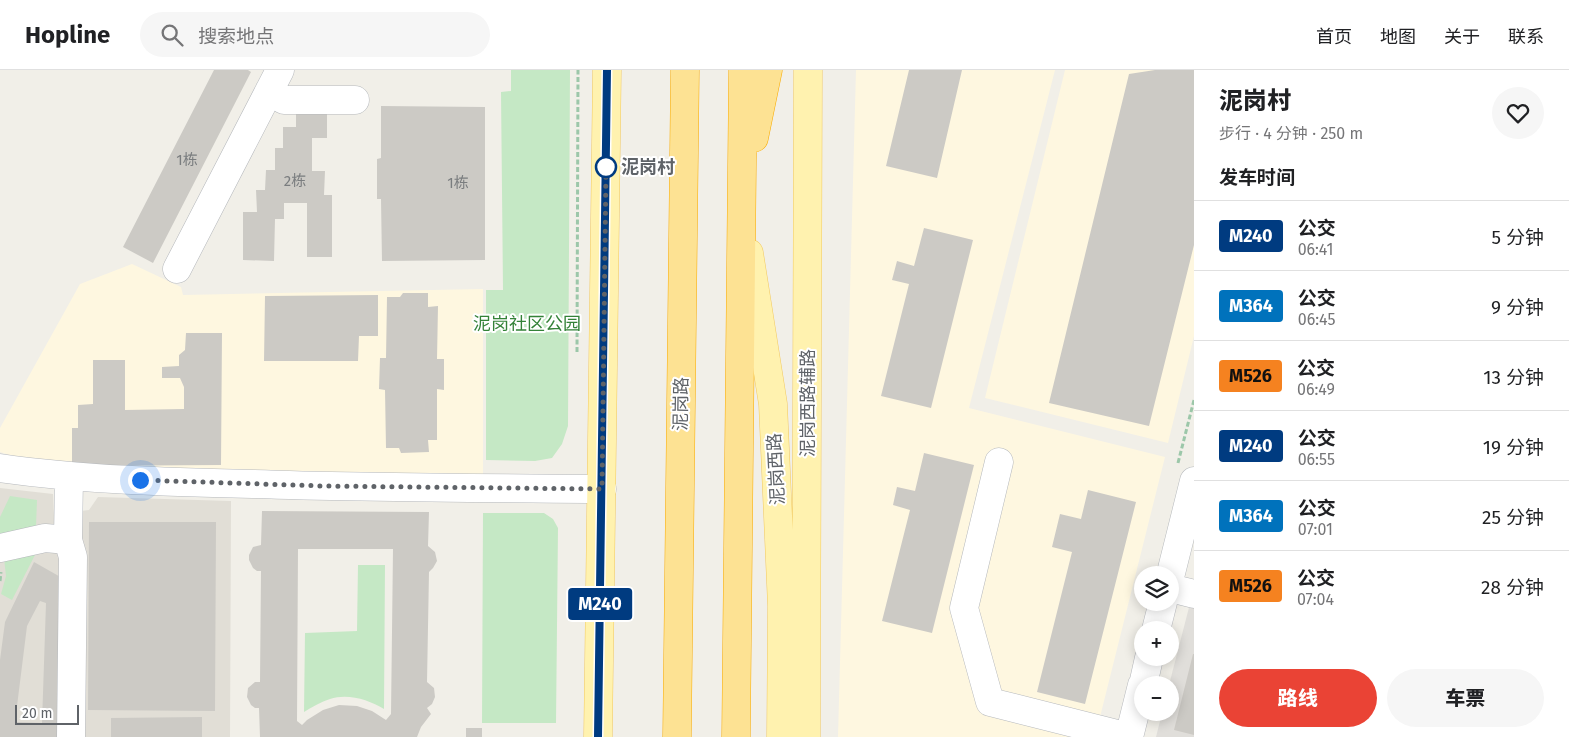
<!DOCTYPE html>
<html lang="zh">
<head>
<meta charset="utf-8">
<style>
	body { margin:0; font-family:"Fira Sans","Noto Sans SC",sans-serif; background:#f6f6f6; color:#202124; height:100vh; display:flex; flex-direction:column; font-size:19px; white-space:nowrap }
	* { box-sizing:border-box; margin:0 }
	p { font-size:16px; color:#757577 }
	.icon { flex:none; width:28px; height:28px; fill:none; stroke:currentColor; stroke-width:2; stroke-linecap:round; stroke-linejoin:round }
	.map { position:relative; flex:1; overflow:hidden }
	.panel { display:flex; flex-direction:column; background:#fff; width:375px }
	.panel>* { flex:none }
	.badge { padding:0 10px; border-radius:4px; font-size:18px; line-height:32px }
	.fabs { position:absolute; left:1134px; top:496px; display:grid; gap:10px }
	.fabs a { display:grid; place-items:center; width:45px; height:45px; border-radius:50%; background:#fff; box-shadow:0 2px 12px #0003; font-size:25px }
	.scale { position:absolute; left:15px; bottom:12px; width:64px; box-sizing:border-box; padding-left:5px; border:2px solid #5f6368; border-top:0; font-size:14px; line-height:18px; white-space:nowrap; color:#5f6368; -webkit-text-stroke:4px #fff; paint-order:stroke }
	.you { position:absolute; width:25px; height:25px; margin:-12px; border:4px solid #fff; border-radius:50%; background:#1a73e8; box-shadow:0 0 0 8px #1a73e833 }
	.map>.badge { position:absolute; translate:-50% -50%; box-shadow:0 0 0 2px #fff }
	h2 { padding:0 25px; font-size:19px; line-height:45px }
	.round { display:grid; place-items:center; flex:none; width:52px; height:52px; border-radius:26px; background:#f6f6f6 }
	.headline { display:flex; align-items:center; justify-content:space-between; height:85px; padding:0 25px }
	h1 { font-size:24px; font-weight:800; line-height:38px }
	.action { display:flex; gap:10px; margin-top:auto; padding:10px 25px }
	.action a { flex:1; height:58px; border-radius:30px; background:#ea4335; color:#fff; font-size:20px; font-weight:800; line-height:58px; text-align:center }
	.action a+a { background:#f6f6f6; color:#202124 }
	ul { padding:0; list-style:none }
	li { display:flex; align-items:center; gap:15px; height:70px; padding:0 25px; border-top:1px solid #e0e0e0 }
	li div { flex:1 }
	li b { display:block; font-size:19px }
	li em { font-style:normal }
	li .badge { min-width:55px; font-weight:700; text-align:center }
	header { display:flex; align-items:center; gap:30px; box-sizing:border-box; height:70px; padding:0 25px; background:#fff; border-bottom:1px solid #e0e0e0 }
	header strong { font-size:24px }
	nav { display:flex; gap:28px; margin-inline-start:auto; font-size:18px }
	.search { width:350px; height:45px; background:#f6f6f6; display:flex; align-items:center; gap:12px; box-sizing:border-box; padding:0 18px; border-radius:28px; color:#757577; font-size:19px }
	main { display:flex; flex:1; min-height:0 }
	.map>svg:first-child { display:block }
	.commercial { fill:#fef7e0 }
	.industrial { fill:#e0deda }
	.education { fill:#e1ded6 }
	.green { fill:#c5e8c5 }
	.building { fill:#cccac5; fill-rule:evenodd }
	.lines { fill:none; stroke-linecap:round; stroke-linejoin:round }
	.minor-casing { stroke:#b5b8bc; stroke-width:29 }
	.major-casing { stroke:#f2c960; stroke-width:29 }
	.highway-casing { stroke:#f9ab00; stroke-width:29 }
	.path { stroke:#9cc7a9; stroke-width:3; stroke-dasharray:5 2.5; stroke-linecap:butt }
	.minor { stroke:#fff; stroke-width:28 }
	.major { stroke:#fff2af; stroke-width:28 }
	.highway { stroke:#fde293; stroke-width:28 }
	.line-casing { stroke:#fff; stroke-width:11 }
	.line { stroke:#003b80; stroke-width:8 }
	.walk { stroke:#5f6368; stroke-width:5; stroke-dasharray:0 9 }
	.stop-dot { fill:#fff; stroke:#003b80; stroke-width:2.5 }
	.labels { text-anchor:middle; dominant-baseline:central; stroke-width:4; stroke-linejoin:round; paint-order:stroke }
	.number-label { font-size:15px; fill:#7a7d7f }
	.stop-label { font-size:18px; font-weight:bold; fill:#5f6368; stroke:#fff; text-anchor:start }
	.park-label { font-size:18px; fill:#348238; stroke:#fff }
	.street-label { font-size:18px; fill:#5f6368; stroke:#fff }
</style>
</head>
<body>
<header>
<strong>Hopline</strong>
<div class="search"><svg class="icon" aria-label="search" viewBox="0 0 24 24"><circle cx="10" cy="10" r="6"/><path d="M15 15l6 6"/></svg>搜索地点</div>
<nav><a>首页</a><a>地图</a><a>关于</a><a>联系</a></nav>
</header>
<main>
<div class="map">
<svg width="1194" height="667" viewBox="0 0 1194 667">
	<rect width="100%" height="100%" fill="#f1efe8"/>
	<path class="commercial" d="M856 0H1055L969 338 1165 387 1095 667H838Z
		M1065 0H1194V266L1168 373 985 328Z
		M132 194 181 217 183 225 483 219V407L92 400 35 393 0 382V358L80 214Z"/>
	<path class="industrial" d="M1194 518V667H1156L1162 643 1170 642 1169 615Z"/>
	<path class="education" d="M0 418 53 424 54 444 89 440 98 427 231 431 230 667H0Z"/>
	<path class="green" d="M511 0H570L568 356 562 374 552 388 535 391 486 390V220H503L501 22 511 21Z
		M10 426 37 430 36 457 0 466V447Z
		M483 443H544L553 449 558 458 556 653H482Z
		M37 481 12 530 1 524 6 506 4 488Z
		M358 495H385L384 639C369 630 348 623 330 629 321 632 312 637 304 642L305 563 357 561Z"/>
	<path class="building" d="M214 0H248L251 2 153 193 123 177Z
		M909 0H962L937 108 886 96Z
		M1155 0H1194V175L1149 356 1049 333 1129 4Z
		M296 36H327V68H312V101H325L324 125H332V187H307V133H284V149H275L274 191 243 190V142H257L256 120H265L266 100H275V78H283V57H296Z
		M381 36 485 37V190L382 191 381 129H377V89L381 88Z
		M924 158 973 170 931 338 881 326 909 214 892 210 897 191 914 196Z
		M403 223H428V237L438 236 437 289H444V320L437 319V370H428L429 382 401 383 399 378H386L385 320 379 319 380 288H386L387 227H400Z
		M378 225V266H359L358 291H264L265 226Z
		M186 263H222L221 395 72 396V358H78V335L93 334V290H125V340L184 339V317L180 308H162V297L179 296V285L185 280Z
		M924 383 974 395 932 563 882 551 910 440 893 435 897 417 915 421Z
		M1088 420 1136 432 1085 634 1037 622 1072 482 1052 477 1060 444 1081 449Z
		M262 441 429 442 428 476 435 482 437 491 433 498 429 502 427 612 434 618 435 627 432 634 427 638 431 644 421 657 417 667H260L259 638H255L251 635 247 627 248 618 255 612H260L261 501H257L253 498 249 490V485L253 477 261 475ZM298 479H393L391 644 386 650 372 641 357 636 339 635 323 640 307 650 302 655 297 651Z
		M89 452H216L215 641 88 640Z
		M34 492 64 509 62 667H0V590L5 552ZM40 531 46 533 42 653 15 652 27 556Z
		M1193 584H1194V665L1174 660Z
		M202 647V667H111V648Z
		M466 658H482V667H466Z"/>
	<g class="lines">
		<g class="minor-casing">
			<path id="minor" d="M269 21 284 30H355
				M177 199 280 0
				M999 392 964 538 990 632 1129 667
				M0 398C84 410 168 412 253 414 369 418 486 418 602 419
				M69 407 68 470 73 487 71 667
				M0 478 45 468 68 470
				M1170 507 1194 411
				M1170 518 1194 524
				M1156 560 1163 532
				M1143 615 1149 588
				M1129 667 1142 615"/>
		</g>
		<g class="major-casing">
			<path id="major" d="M749 183 773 334 782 536 781 667
				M598 667 607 0
				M806 667 808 0"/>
		</g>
		<g class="highway-casing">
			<path id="highway" d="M754 68 768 0
				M677 667 685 0
				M736 667 743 0"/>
		</g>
		<path class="path" d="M577 282 578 0
			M1178 393 1194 330
			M0 511 1 502"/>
		<use href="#minor" class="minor"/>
		<use href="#major" class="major"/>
		<use href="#highway" class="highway"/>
	</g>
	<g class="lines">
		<g class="line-casing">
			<path id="line" d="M598 667 607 0"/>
		</g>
		<use href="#line" class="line"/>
		<path class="walk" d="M140 410 323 416 602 419 606 97"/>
	</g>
	<circle class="stop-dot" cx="606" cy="97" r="10"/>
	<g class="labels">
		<g class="number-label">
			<text x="187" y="90">1栋</text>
			<text x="295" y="111">2栋</text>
			<text x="458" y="113">1栋</text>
		</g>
		<g class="stop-label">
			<text x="621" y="97">泥岗村</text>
		</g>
		<g class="park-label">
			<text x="527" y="254">泥岗社区公园</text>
		</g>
		<g class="street-label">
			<text transform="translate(808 333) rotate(-90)">泥岗西路辅路</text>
			<text transform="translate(681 334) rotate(-89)">泥岗路</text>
			<text transform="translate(776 399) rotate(-93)">泥岗西路</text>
		</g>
	</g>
</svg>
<div class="fabs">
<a><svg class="icon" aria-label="layers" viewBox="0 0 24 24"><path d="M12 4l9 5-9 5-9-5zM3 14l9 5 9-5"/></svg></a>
<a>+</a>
<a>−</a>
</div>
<div class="scale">20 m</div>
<div class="you" style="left:140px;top:410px"></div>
<b class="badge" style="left:600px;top:534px;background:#003b80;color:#fff">M240</b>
</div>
<section class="panel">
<div class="headline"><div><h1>泥岗村</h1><p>步行 · 4 分钟 · 250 m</p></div><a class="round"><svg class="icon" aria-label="heart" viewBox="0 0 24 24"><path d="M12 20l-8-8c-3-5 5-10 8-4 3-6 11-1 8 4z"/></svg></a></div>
<h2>发车时间</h2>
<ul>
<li><span class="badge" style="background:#003b80;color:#fff">M240</span><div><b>公交</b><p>06:41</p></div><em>5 分钟</em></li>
<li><span class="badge" style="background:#0072bc;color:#fff">M364</span><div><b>公交</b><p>06:45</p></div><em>9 分钟</em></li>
<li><span class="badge" style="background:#f58220;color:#111">M526</span><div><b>公交</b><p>06:49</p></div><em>13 分钟</em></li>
<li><span class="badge" style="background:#003b80;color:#fff">M240</span><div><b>公交</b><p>06:55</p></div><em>19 分钟</em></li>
<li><span class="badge" style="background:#0072bc;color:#fff">M364</span><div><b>公交</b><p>07:01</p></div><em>25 分钟</em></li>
<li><span class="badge" style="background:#f58220;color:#111">M526</span><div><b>公交</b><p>07:04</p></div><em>28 分钟</em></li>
</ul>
<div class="action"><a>路线</a><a>车票</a></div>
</section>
</main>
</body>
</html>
